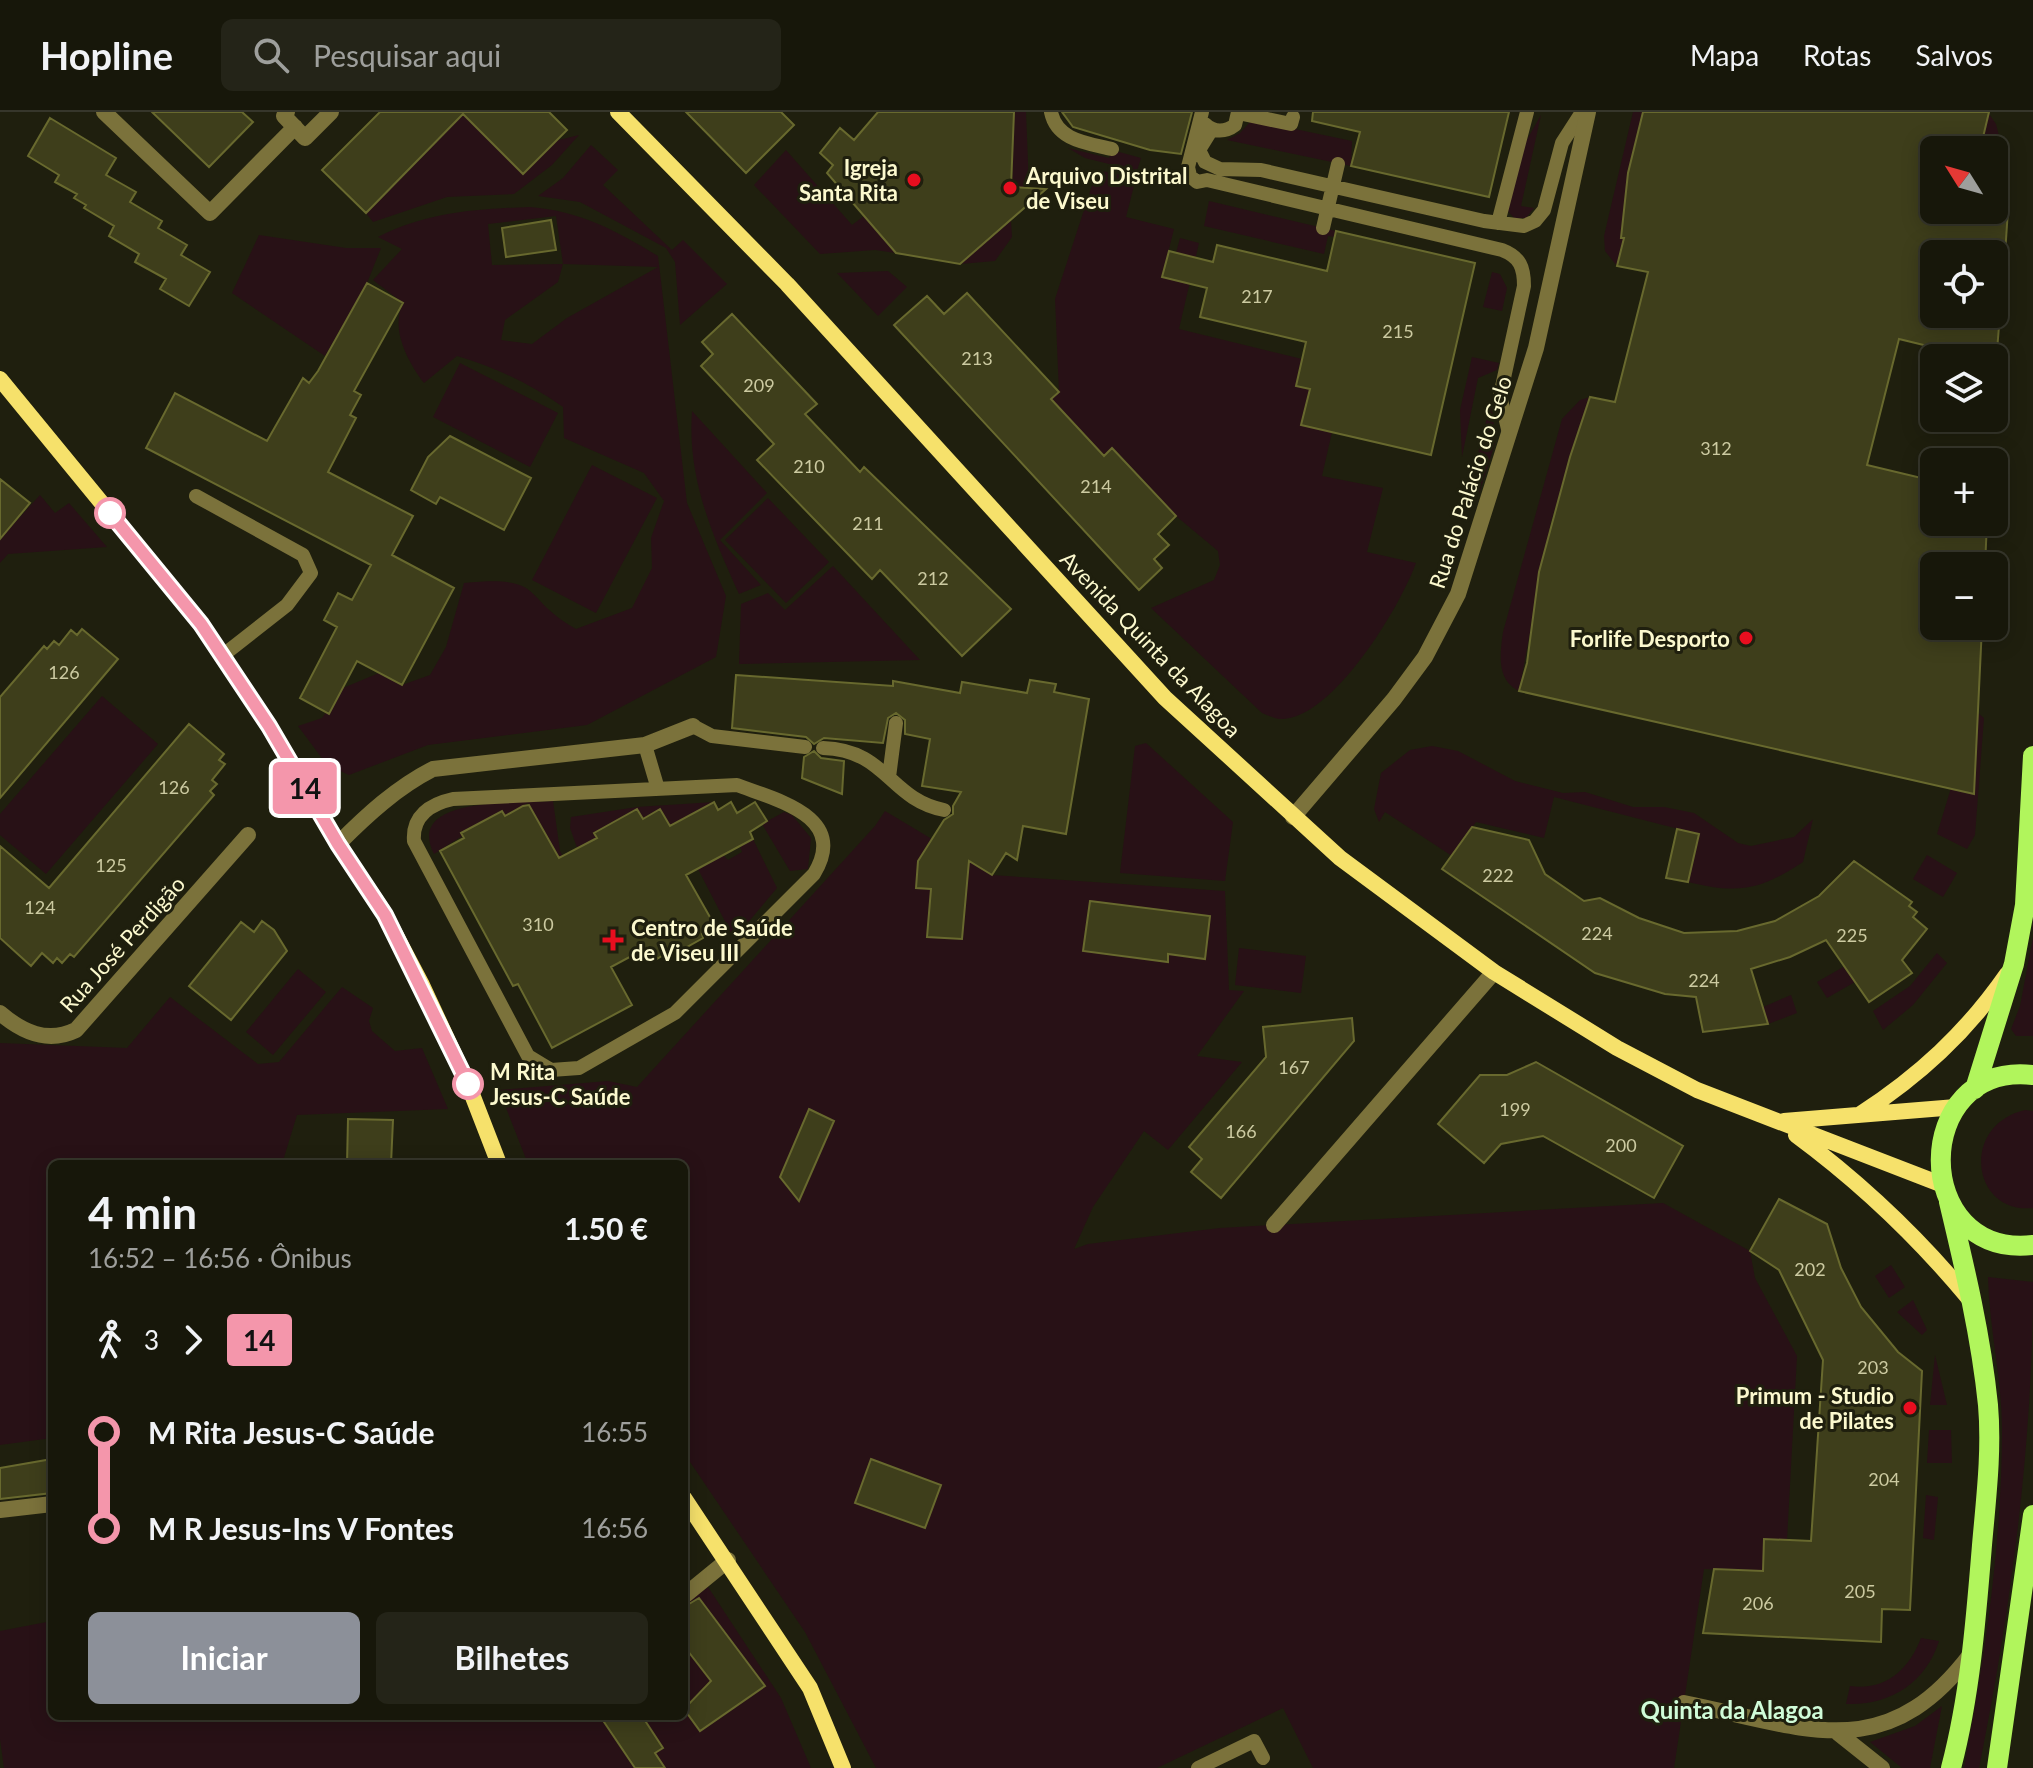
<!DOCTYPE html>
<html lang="pt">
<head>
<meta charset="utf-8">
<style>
	body { margin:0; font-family:Lato,sans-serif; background:#242418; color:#f1f3f6; height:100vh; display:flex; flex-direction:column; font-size:30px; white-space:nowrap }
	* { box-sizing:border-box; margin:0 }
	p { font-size:26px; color:#9e9f9c }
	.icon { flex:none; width:44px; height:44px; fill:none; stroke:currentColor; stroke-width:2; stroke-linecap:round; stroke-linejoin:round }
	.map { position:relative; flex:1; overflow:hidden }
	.panel { position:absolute; left:48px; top:1048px; width:640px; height:560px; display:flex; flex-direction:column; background:#17170a; border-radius:12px; box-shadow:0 4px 20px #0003,0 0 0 2px #36362b }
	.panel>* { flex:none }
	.badge { padding:0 16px; border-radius:6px; font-size:28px; line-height:52px }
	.needle { width:52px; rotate:307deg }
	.controls { position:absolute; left:1920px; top:24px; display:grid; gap:16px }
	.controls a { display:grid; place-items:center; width:88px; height:88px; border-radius:12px; background:#17170a; box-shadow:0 4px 20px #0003,0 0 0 2px #36362b; font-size:40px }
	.map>.badge { position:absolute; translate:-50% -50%; box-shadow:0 0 0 4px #fff }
	.legs { display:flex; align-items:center; gap:12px; height:88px; padding:0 40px; font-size:26px }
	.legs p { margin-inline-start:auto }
	.head { display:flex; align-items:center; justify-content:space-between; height:136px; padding:0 40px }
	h1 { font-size:44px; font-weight:700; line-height:60px }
	.cta { display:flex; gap:16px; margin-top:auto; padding:16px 40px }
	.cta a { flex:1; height:92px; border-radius:12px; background:#8c9099; color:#fff; font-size:32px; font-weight:700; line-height:92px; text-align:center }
	.cta a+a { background:#242418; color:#f1f3f6 }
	ul { padding:0 40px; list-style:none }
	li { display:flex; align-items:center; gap:28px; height:96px; font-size:30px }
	li i { display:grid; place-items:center; width:12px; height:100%; margin:0 10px; background:currentColor }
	li i::after { content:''; width:20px; height:20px; margin:-10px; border:6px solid; border-radius:50%; background:#17170a }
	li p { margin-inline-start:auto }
	li:first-child i { background:linear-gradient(#0000 50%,currentColor 0) }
	li:last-child i { background:linear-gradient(currentColor 50%,#0000 0) }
	header { display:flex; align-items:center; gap:48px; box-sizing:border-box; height:112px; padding:0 40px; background:#17170a; border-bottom:2px solid #36362b }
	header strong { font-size:38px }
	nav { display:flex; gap:44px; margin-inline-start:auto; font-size:28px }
	.search { width:560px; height:72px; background:#242418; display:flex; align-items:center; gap:20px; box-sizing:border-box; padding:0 28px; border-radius:12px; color:#9e9f9c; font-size:30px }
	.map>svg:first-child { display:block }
	.green { fill:#281116; fill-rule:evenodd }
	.building { fill:#3e3e1b; stroke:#68692e; stroke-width:2 }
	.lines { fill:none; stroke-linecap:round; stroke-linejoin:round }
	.lane { stroke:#7b723b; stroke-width:14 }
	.street { stroke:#7b723b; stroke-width:16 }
	.secondary { stroke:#f6e16b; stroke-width:16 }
	.primary { stroke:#b1f55c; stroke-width:20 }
	.line-1-casing { stroke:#fff; stroke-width:18 }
	.line-1 { stroke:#f496ab; stroke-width:12 }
	.poi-dot { fill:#e80e1f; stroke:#1f1f0e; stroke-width:3 }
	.stop-1-dot { fill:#fff; stroke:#f496ab; stroke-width:4 }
	.labels { text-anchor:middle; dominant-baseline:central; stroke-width:6; stroke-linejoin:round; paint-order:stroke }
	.number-label { font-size:18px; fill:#cccaa1 }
	.poi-label { font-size:22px; font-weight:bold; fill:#fcf9ce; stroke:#1f1f0e; text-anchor:end }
	.street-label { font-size:22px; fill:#fcf9ce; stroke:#1f1f0e }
	.stop-label { font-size:22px; font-weight:bold; fill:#fcf9ce; stroke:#1f1f0e; text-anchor:start }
	.neighbourhood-label { font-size:24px; font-weight:bold; fill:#d0fcd8; stroke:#1f1f0e }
</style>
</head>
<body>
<header>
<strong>Hopline</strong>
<div class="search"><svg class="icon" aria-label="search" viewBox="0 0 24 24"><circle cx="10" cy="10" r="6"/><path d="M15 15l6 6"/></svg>Pesquisar aqui</div>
<nav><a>Mapa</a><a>Rotas</a><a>Salvos</a></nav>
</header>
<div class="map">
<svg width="2033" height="1656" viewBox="0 0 2033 1656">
	<rect width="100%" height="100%" fill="#1f1f0e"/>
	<path class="green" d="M1014 0H1026L1029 76H1012Z
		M1633 0H1643L1628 61 1624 126 1617 154 1605 139 1604 124Z
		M463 2 555 29 579 23 552 53 514 82 447 85 373 110 366 101Z
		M1989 2 1996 12 2007 55 1994 52V38H1980Z
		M1541 3 1521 94 1534 96 1526 106H1514L1507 98 1525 31Z
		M1252 8 1352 29 1351 54 1227 28 1240 21Z
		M591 33 618 58 603 73 672 138 683 128 727 172 680 213 675 150 666 136 580 90 538 84 563 66Z
		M1068 36 1109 46 1112 38 1141 46 1137 59 1085 46Z
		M786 38 852 113 864 104 896 141 875 138 820 142 754 73Z
		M1097 58 1136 66 1126 105 1174 117 1162 165 1178 168 1176 141 1180 126 1199 131 1179 217 1302 247 1296 274 1310 277 1332 320 1322 364 1383 376 1367 440 1416 451C1401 493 1332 610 1279 607 1274 606 1267 603 1262 601L1151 496 1214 468 1220 453 1218 439 1176 404 1113 336 1104 344 1075 313 1033 304 1059 280 1055 187Z
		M1209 89 1336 119 1335 125 1328 124 1324 142 1204 114Z
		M530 95C580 99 615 118 658 144L687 391 726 484 716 545 587 613 428 633 349 663 327 653 298 614 322 606 343 576 379 561 402 573 430 563 446 535 464 471C548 463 519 485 576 517L632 496 652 456 651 426 664 389 644 361 564 326 563 295C531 272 495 255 457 244L424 271C408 250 390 217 403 191L373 168 402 137 378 125C427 100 476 97 530 95ZM556 104 563 152 492 153 488 112ZM563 152 658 155 567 206 532 232 501 228 505 208 558 170Z
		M1011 109 1012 125 995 149 960 152Z
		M259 123 346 136H381L367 171 325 244 232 181Z
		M888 159 907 175 878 204 837 161Z
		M1492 160 1500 162 1507 176 1502 199 1483 195Z
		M1472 245 1499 251 1497 258 1478 266 1462 345 1460 298Z
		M460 251 558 301 530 355 433 305Z
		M1492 285 1495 331 1479 382 1477 346Z
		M1590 285 1551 410 1519 579C1496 568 1500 541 1503 520L1562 307 1580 288Z
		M692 299 767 381 720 428 761 473 739 482C712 422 687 366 692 299Z
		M592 353 657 386 596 501 532 468Z
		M40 383 55 401 69 391 107 435 8 442 0 451V427Z
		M768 386 829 450 786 491 725 428Z
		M833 454 920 548 739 552 741 492 768 481 785 498Z
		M102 584 158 632 46 762 0 723V702Z
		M1978 601 1984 606 1975 723 1967 737 1937 722 1951 676 1974 682Z
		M1146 631 1233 710 1225 769 1120 761 1135 634Z
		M1432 634 1458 639 1515 669 1563 681 1585 680 1633 695H1664L1694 701 1738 731 1751 734 1794 725 1813 707 1803 750C1759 779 1738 782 1688 770L1698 722 1554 685 1544 726 1476 710 1452 744 1385 700 1379 710 1374 697 1381 661 1410 638Z
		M553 689 560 739 577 771 564 756 528 691 505 704 501 699 434 742C404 683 520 692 553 689Z
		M714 690 695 700 698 707 674 721 660 697 643 707 637 697 595 721 597 726 582 750 570 716 571 705 637 695Z
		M885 699 992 763 1225 779 1229 878 1244 879 1197 944 1242 950 1168 1038 1144 1019 1093 1095 1074 1137 1088 1132 1220 1116 1663 1091 1750 1139 1755 1166 1797 1244 1787 1428 1764 1427 1763 1459 1704 1457 1674 1656H1313L1283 1596 1157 1656H876L805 1520 684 1341V1052H528L499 978 608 969 637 975 875 714Z
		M784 700 792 703 811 726 808 757 790 759 762 712Z
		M753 727 777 776 740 820 731 821 698 757 723 743 728 748 742 740 740 734Z
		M1927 743 1957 761 1943 785 1913 767Z
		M2033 825V924H2016L2011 917 2020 894Z
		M1239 836 1306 844 1301 881 1235 873Z
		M1937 841 1947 851 1913 893 1883 918 1873 899 1910 874Z
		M1845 854 1855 870 1827 886 1817 870Z
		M298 857 326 880 273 943 246 920Z
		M342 875 373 896 369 909 372 919 395 939 422 936 448 997 297 1003 282 1052H52V1326L0 1333V931L127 936 170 885 258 952 279 950Z
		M1791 883 1797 901 1768 912 1763 895Z
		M2025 998 2033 999V1096C1971 1102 1960 1013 2025 998Z
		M1891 1153 1905 1175 1889 1186 1875 1164Z
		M1988 1165 2033 1170C2033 1332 2011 1497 1979 1656H1964C1985 1544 2002 1431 2002 1317 2002 1266 1989 1216 1988 1165Z
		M1913 1188 1927 1218 1922 1223 1897 1200Z
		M1935 1243 1947 1293H1930Z
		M1929 1318H1951L1952 1351H1927Z
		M1926 1383 1938 1385 1934 1428 1923 1426Z
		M708 1475 781 1586 811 1656H4L0 1627V1519L52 1509V1604H684V1493Z
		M1921 1526 1939 1529C1926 1571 1889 1594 1846 1592L1850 1574C1885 1579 1909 1558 1921 1526Z
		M1942 1594 1930 1656H1902L1870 1630 1915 1614Z"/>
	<path class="building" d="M152 0H242L253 10 209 55Z
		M380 0H549L567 18 523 62 463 2 366 101 322 58Z
		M686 0H781L794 13 746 61Z
		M878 0H1014L1011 75 1046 77 960 152 896 141 827 61 833 53 820 41 840 16 854 28Z
		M1062 0H1192L1181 42 1150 38 1073 15Z
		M1313 0H1509L1489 85 1351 54 1360 20 1312 9Z
		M1643 0H1989L1980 38H1934V98H2008L2005 142H1934V202H2000L1996 251 1994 246H1977L1899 227 1867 353 1934 369V410H1987L1985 454H1934V514H1982L1974 682 1519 579 1527 551 1539 460 1570 345 1590 285 1615 290 1648 160 1617 154 1624 126H1621L1628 61Z
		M50 6 116 46 106 63 136 80 130 90 162 109 158 116 187 133 181 143 210 160 189 194 160 177 166 167 135 150 139 142 109 124 114 114 84 96 86 93 74 86 77 82 55 70 59 63 28 44Z
		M551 108 556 138 506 145 502 116Z
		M1336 119 1475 151 1431 343 1301 313 1310 277 1296 274 1306 230 1200 205 1207 176 1162 165 1169 139 1213 150 1217 133 1327 159Z
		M367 171 403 191 354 279 361 283 350 303 356 306 328 360 413 404 392 443 454 476 402 573 357 549 329 602 300 586 337 515 324 508 338 481 352 488 371 453 146 336 175 281 267 329 303 266 309 271 318 259Z
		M967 181 1059 280 1051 287 1104 344 1112 336 1176 404 1158 422 1169 433 1154 447 1162 456 1139 478 894 213 927 184 944 202Z
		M732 202 817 292 805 302 860 360 864 355 1011 497 962 544 880 458 872 467 757 348 774 332 701 254 713 242 702 230Z
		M450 324 531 366 504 418 440 385 436 392 411 378 428 345Z
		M0 367 30 391 0 427Z
		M82 517 118 547 0 686V585L44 534 47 537 54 529 59 533 71 518 77 523Z
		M736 563 893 574V569L960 581 962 570 1027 581 1030 568 1056 572 1054 580 1089 587 1066 722 1023 714 1017 748 1006 741 992 763 969 749 962 827 927 825 931 777 916 776 918 749 944 708 953 702V694L961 680 922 674 930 627 905 622V608L896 601 888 606 883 631 824 626 814 632 806 625 732 616Z
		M189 612 224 642 219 648 225 652 212 668 217 672 210 679 214 683 74 845 70 842 62 851 57 846 53 851 42 841 31 854 0 826V734L49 776Z
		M814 639 821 646 844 649 842 682 802 666 804 645Z
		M714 690 718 698 731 690 737 701 755 690 767 709 750 720 753 727 686 763 715 814 702 822 703 826 669 845 667 841 655 848 648 835 611 855 632 893 552 936 518 872 513 874 440 739 464 726 461 721 502 699 505 704 523 694 529 693 559 746 597 726 594 721 637 697 643 707 660 697 670 714Z
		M1472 715 1529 728 1545 762 1584 789 1600 786 1639 806 1684 821 1737 819 1775 809 1819 784 1854 749 1912 790 1909 794 1917 800 1913 805 1927 817 1902 848 1912 861 1869 890 1826 828 1790 845 1751 857 1768 912 1703 920 1696 885 1665 882 1595 861 1442 757Z
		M1677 717 1699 722 1688 770 1666 766Z
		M1090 789 1210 804 1205 847 1168 842V850L1083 839Z
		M262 809 274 818 287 839 231 908 189 874 241 810 254 820Z
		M1352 906 1354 929 1221 1086 1191 1060 1202 1047 1189 1035 1266 945 1263 915Z
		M1536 950 1683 1034 1654 1086 1543 1024 1501 1032 1484 1051 1438 1012 1480 963H1507Z
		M809 997 834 1009 799 1089 780 1065Z
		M348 1007 393 1008 391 1052H347Z
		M1779 1087 1827 1112 1841 1156 1861 1195 1898 1240 1922 1259 1910 1498 1882 1497 1881 1530 1703 1521 1714 1457 1763 1459 1764 1427 1811 1429 1823 1248 1779 1158 1750 1139Z
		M52 1347V1381L0 1387V1356Z
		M871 1347 941 1373 925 1416 855 1391Z
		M699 1486 765 1574 700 1619 684 1597 711 1569 684 1534V1495Z
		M600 1604H642L663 1636 655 1641 665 1656H635Z"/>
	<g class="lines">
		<path class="lane" d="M1051 0C1057 29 1088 31 1112 37
			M1202 0 1188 55 1190 64 1197 70 1207 68 1502 138C1520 145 1524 155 1524 174L1500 284 1509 321
			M1238 1 1291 12 1293 5
			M1205 12C1214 21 1226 20 1235 13L1238 0
			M1212 17 1199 38 1205 50 1220 57 1261 58 1484 109 1524 114 1535 109 1544 98 1562 31 1582 0
			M1498 111 1527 0
			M1323 116 1338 52
			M196 384 303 443 311 461 287 493 222 544
			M693 614 712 624 805 635
			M645 633 658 677
			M823 636C887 638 889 687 944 698
			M889 665 896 611
			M737 673C776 688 849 704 814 762L675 901 579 956 551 958 528 944 414 729C412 704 430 692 453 687Z
			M1198 1656 1254 1629 1263 1646"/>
		<path class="street" d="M104 0 210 101 295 15
			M287 0 284 4 305 26 331 0
			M1293 705 1394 587 1425 545 1458 482 1536 236 1588 0
			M338 732C367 703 396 676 433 657L645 633 693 614
			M0 901C22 920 47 932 76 918L248 723
			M1274 1113 1494 860
			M0 1398 52 1392
			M684 1484 728 1448
			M1684 1591C1804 1615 1884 1656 1970 1543
			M1838 1621 1882 1656"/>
		<path class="secondary" d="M618 0 787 172 1165 586 1340 746 1494 860 1617 936 1697 978 1943 1073
			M0 267 201 512 269 614 338 732 383 799 422 873 468 972 499 1052
			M1859 1003C1919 964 1966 921 2007 862
			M1784 1009 1956 995
			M1796 1023C1861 1071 1918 1125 1970 1188
			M684 1386 810 1576 843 1656"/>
		<path class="primary" d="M2033 963C1910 949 1910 1147 2033 1133
			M1975 977 2014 852 2025 793 2033 644
			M1949 1090C1965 1157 1981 1224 1988 1293 1992 1339 1986 1387 1982 1433 1976 1507 1970 1584 1951 1656
			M1997 1656 2033 1403"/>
	</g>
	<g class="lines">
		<g class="line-1-casing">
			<path id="line-1" d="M110 401 201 512 269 614 338 732 385 803 468 972"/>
		</g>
		<use href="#line-1" class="line-1"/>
	</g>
	<g class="poi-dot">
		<circle cx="914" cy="68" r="8"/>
		<circle cx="1010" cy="76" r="8"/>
		<circle cx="1746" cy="526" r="8"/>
		<path d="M609 816h8v8h8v8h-8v8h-8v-8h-8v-8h8z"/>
		<circle cx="1910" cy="1296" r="8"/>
	</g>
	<g class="stop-1-dot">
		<circle cx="110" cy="401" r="14"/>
		<circle cx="468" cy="972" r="14"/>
	</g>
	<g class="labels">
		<g class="number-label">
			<text x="1257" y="184">217</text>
			<text x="1398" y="219">215</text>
			<text x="977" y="246">213</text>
			<text x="759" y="273">209</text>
			<text x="1716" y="336">312</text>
			<text x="809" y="354">210</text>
			<text x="1096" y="374">214</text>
			<text x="868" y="411">211</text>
			<text x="933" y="466">212</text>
			<text x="64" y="560">126</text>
			<text x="174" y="675">126</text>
			<text x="111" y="753">125</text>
			<text x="1498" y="763">222</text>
			<text x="40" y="795">124</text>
			<text x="538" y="812">310</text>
			<text x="1597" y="821">224</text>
			<text x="1852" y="823">225</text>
			<text x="1704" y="868">224</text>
			<text x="1294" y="955">167</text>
			<text x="1515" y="997">199</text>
			<text x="1241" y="1019">166</text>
			<text x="1621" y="1033">200</text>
			<text x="1810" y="1157">202</text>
			<text x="1873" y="1255">203</text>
			<text x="1884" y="1367">204</text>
			<text x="1860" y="1479">205</text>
			<text x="1758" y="1491">206</text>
		</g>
		<g class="poi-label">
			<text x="898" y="55">Igreja<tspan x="898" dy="25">Santa Rita</tspan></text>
			<text x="1026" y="63" text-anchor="start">Arquivo Distrital<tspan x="1026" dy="25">de Viseu</tspan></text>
			<text x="1730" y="526">Forlife Desporto</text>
			<text x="631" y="815" text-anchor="start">Centro de Saúde<tspan x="631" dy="25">de Viseu III</tspan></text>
			<text x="1894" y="1283">Primum - Studio<tspan x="1894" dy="25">de Pilates</tspan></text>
		</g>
		<g class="street-label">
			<text transform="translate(1470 370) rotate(-72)">Rua do Palácio do Gelo</text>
			<text transform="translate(1151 532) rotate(46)">Avenida Quinta da Alagoa</text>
			<text transform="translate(122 832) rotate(-48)">Rua José Perdigão</text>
		</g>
		<g class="stop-label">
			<text x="490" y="959">M Rita<tspan x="490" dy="25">Jesus-C Saúde</tspan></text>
		</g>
		<g class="neighbourhood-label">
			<text x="1732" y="1597">Quinta da Alagoa</text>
		</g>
	</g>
</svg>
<div class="controls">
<a><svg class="needle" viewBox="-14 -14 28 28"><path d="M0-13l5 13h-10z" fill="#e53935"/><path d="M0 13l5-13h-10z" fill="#9e9f9c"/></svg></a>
<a><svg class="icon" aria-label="locate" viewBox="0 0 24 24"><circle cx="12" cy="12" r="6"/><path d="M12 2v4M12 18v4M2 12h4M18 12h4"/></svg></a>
<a><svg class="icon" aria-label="layers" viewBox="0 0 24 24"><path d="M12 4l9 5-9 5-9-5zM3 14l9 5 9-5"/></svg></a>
<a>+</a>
<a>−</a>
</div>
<b class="badge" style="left:305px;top:676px;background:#f496ab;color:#111">14</b>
<section class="panel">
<div class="head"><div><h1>4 min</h1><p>16:52 – 16:56 · Ônibus</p></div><b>1.50 €</b></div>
<div class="legs"><svg class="icon" aria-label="walk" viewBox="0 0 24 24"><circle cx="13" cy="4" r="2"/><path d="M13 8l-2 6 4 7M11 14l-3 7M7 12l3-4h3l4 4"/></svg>3<svg class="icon" aria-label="forward" viewBox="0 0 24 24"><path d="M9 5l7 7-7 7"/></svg><b class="badge" style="background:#f496ab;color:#111">14</b></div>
<ul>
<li><i style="color:#f496ab"></i><b>M Rita Jesus-C Saúde</b><p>16:55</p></li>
<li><i style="color:#f496ab"></i><b>M R Jesus-Ins V Fontes</b><p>16:56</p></li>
</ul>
<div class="cta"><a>Iniciar</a><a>Bilhetes</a></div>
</section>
</div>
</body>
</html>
